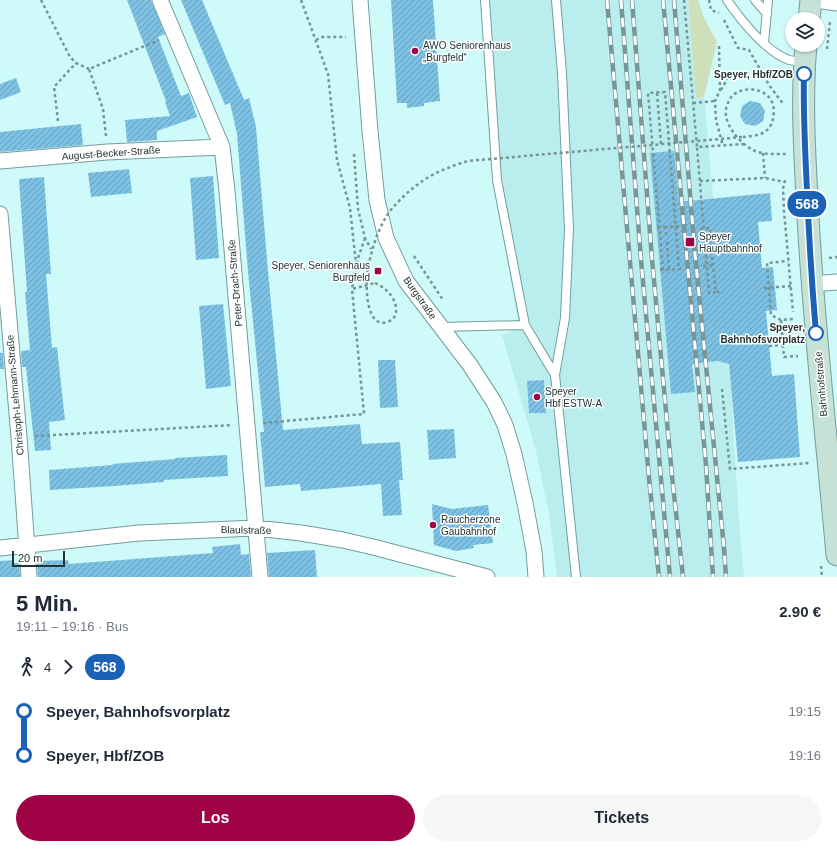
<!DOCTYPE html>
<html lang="de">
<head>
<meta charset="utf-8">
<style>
	body { margin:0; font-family:Arial,sans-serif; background:#f6f6f7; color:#1f2937; height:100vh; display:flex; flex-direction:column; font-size:15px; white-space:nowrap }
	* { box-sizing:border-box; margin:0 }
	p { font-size:13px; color:#747a83 }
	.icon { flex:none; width:22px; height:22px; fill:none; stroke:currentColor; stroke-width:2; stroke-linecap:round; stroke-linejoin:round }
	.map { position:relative; height:577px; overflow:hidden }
	.details { display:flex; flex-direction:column; background:#fff; flex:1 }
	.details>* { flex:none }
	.badge { padding:0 8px; border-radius:13px; font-size:14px; line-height:26px }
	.tools { position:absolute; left:785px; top:12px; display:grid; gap:8px }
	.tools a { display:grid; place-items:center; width:40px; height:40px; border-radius:50%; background:#fff; box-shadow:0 1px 3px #0004; font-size:20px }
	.scale { position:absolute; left:12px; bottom:10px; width:53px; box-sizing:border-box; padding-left:4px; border:2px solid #233; border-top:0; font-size:11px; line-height:14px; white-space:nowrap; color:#233; -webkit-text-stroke:3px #fefefe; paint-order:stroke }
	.map>.badge { position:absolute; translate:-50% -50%; box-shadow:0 0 0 2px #fff }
	.legs { display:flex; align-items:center; gap:6px; height:44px; padding:0 16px; font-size:13px }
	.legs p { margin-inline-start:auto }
	.overview { display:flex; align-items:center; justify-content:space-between; height:68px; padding:0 16px }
	h1 { font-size:22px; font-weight:800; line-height:30px }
	.cta { display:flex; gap:8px; margin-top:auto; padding:8px 16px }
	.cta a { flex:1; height:46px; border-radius:24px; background:#9f0346; color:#fff; font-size:16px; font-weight:800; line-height:46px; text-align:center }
	.cta a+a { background:#f6f6f7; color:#1f2937 }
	ul { padding:0 16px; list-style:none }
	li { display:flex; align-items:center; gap:14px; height:44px; font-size:15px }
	li i { display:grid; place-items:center; width:6px; height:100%; margin:0 5px; background:currentColor }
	li i::after { content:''; width:10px; height:10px; margin:-5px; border:3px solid; border-radius:50%; background:#fff }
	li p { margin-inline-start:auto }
	li:first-child i { background:linear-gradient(#0000 50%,currentColor 0) }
	li:last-child i { background:linear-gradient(currentColor 50%,#0000 0) }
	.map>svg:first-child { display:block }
	.built { fill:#baeeee }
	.grass { fill:#cee0ba }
	.building { fill:url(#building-hatch) }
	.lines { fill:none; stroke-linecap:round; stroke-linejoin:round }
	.service-casing { stroke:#749d9d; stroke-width:10 }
	.minor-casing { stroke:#749d9d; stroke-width:17 }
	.secondary-casing { stroke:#749d9d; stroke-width:23 }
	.path { stroke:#769494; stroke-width:2.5; stroke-dasharray:3 3; stroke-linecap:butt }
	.service { stroke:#fff; stroke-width:8 }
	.minor { stroke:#fff; stroke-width:15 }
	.secondary { stroke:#c6e1d5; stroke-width:21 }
	.rail-casing { stroke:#789696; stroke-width:4.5 }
	.rail { stroke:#fefefe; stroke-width:3; stroke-dasharray:9; stroke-linecap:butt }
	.path-bridge { stroke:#769494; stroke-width:2.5; stroke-dasharray:3 3; stroke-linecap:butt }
	.line-1-casing { stroke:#fff; stroke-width:9 }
	.line-1 { stroke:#1b62b7; stroke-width:6 }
	.poi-dot { fill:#9f0346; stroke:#fefefe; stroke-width:1.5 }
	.stop-1-dot { fill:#fff; stroke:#1b62b7; stroke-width:2 }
	.labels { text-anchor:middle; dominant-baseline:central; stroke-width:3; stroke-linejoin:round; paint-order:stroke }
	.poi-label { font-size:10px; fill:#233; stroke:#fefefe; text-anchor:start }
	.stop-label { font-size:10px; font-weight:bold; fill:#233; stroke:#fefefe; text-anchor:end }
	.street-label { font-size:10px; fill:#233; stroke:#fefefe }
</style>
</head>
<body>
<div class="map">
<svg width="837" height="577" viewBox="0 0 837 577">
	<defs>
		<pattern id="building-hatch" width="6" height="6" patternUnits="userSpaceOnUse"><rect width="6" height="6" fill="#7dc2e4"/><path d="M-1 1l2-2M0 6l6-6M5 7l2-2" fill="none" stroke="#669eb9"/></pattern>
	</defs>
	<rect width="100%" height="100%" fill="#cffafa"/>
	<path class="built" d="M481 0H688L696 98 704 97 713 195 721 292 731 387 739 521 744 577H557L549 514 536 451 502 335 519 329 493 176Z"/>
	<path class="grass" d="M688 0H698L704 18 717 42 704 97 696 98Z"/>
	<path class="building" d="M127 0H151L165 34 158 37 181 96 189 93 197 117 157 131V140L127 142 125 120 170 116 165 102 166 101Z
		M181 0H202L244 100 249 98 256 127 268 271 283 430 360 424 362 444 400 442 403 480H399L402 515 383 516 381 484 301 491 300 484 265 487 260 432H264L248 272 237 134 230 103 225 105Z
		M391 0H433L440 101 424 103V106L407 108V103H397Z
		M16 78 21 92 0 100V84Z
		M750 101 760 103 765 111 763 121 755 126 745 124 740 116 742 106Z
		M81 124 83 145 0 152V132Z
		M674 151 679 202 770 193 772 221 758 222 762 268 773 267 777 310 766 311 772 376 794 374 800 457 738 462 729 364 718 361 692 364 695 392 671 394 650 153Z
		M129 169 132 193 91 197 88 173Z
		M213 176 219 258 196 260 190 178Z
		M44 177 51 274H46L52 348 57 347 65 420 49 422 51 450 35 451 26 367H22L21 351 30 350 25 292H27L19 179Z
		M223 304 231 386 206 389 199 306Z
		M0 353H3L4 369H0Z
		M378 360H395L398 407 380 408Z
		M544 380 546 413H529L527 381Z
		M454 429 456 458 429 460 427 430Z
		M227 455 228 476 164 480V482L114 486 50 490 49 470 113 465 112 464 175 459V458Z
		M432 504 452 509 488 505 493 543 473 545 474 548 456 551 434 545Z
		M240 544 241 555 249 554 251 577H38L37 561 68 560 69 564 213 553 212 547Z
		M315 550 317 577H269L267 553Z
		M14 560V563H19L20 577H0V561Z"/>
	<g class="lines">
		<g class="service-casing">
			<path id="service" d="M485 0 497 180 525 325 555 375 576 577
				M727 0C740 19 766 52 789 60 793 61 799 61 804 62
				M755 0 767 14
				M764 43 768 0
				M440 327 525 325
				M555 375 565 318 569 229 562 73 556 0"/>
		</g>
		<g class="minor-casing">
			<path id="minor" d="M160 0 222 147 227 191 260 577
				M360 0 370 131 377 200 386 238 406 281 470 365 494 402 505 425 514 454 525 503 534 551 536 577
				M815 0 837 3
				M0 161 107 152 222 147
				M0 214 19 437 29 577
				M812 284 837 282
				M0 548 139 533 256 528 301 533 343 540 377 548 487 577"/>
		</g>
		<g class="secondary-casing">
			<path id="secondary" d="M809 19 811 0
				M806 45C801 102 805 160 808 217 814 330 827 442 837 555"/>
		</g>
		<path class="path" d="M41 0 70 57 76 63 89 69
			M301 0 328 74 337 160 350 208 356 264
			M684 0 697 147
			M709 0 711 10 719 13
			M724 20 738 48 749 50 769 85 784 105
			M316 40 322 37H346
			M719 46 720 90 715 101 716 120 723 146
			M827 49 830 22
			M721 90 730 74
			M657 93 661 144
			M693 103 715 101
			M58 121 54 87 76 63
			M106 136 103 109 89 69 159 40
			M743 137C750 136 760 136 766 131 770 128 773 122 773 118 774 114 774 109 773 105 769 90 750 86 738 92 733 94 730 98 728 103 719 120 739 143 753 150 763 155 776 154 787 154
			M763 153 765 178
			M354 154 358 209 365 238 371 249
			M785 180 783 189 784 211 793 312
			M700 181 765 178 785 182
			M657 228 666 227
			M700 229 710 228V234
			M666 235V227L680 226
			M365 238 356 264 352 289 375 283
			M710 239 716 292H723
			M667 242 669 269
			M414 256 443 300
			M829 258 837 257
			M703 266 713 265
			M660 270 684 269
			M663 270 648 93 665 92 679 269
			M764 288 791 286
			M716 292 709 293 697 147 745 144
			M781 320 771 315 767 263 788 261
			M783 345 784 357 798 356
			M769 346 783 345 781 320 794 319
			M722 389 730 469 809 463
			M263 423 364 414 352 289
			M35 436 232 425
			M821 566 822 577"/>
		<use href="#service" class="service"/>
		<use href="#minor" class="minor"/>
		<use href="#secondary" class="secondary"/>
		<g class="rail-casing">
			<path id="rail" d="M607 0 649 478 659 577
				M621 0 641 260 670 577
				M632 0 652 259 672 476 683 577
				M663 0 706 465 713 577
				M674 0 695 254 724 548 726 577"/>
		</g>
		<use href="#rail" class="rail"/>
		<path class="path-bridge" d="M375 283C379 285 383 287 386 290 395 297 403 317 387 322 367 328 366 291 367 279 367 268 371 255 374 244 378 232 383 221 390 211 406 192 425 176 448 168 454 165 461 163 468 161L743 137"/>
	</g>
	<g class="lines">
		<g class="line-1-casing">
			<path id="line-1" d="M804 74C803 113 805 151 807 190 809 238 812 286 816 333"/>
		</g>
		<use href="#line-1" class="line-1"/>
	</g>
	<g class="poi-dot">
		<circle cx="415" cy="51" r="4"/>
		<rect x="685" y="237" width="10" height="10" rx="2"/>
		<rect x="374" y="267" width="8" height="8" rx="2"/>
		<circle cx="537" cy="397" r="4"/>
		<circle cx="433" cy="525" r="4"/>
	</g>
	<g class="stop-1-dot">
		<circle cx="804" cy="74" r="7"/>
		<circle cx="816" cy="333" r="7"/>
	</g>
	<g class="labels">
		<g class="poi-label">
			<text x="423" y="45">AWO Seniorenhaus<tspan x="423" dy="12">„Burgfeld“</tspan></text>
			<text x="699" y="236">Speyer<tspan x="699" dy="12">Hauptbahnhof</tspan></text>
			<text x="370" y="265" text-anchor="end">Speyer, Seniorenhaus<tspan x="370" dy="12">Burgfeld</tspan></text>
			<text x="545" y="391">Speyer<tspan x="545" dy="12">Hbf ESTW-A</tspan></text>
			<text x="441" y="519">Raucherzone<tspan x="441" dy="12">Gaubahnhof</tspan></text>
		</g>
		<g class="stop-label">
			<text x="793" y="74">Speyer, Hbf/ZOB</text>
			<text x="805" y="327">Speyer,<tspan x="805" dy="12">Bahnhofsvorplatz</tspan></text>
		</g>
		<g class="street-label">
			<text transform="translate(111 153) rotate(-4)">August-Becker-Straße</text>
			<text transform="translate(235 283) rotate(-95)">Peter-Drach-Straße</text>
			<text transform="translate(420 298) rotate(55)">Burgstraße</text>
			<text transform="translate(821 384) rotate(-95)">Bahnhofstraße</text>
			<text transform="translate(15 395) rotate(-95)">Christoph-Lehmann-Straße</text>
			<text transform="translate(246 530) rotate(1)">Blaulstraße</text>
		</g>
	</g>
</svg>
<div class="tools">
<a><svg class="icon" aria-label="layers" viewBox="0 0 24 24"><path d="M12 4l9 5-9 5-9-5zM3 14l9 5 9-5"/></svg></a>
</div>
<div class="scale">20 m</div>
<b class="badge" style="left:807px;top:204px;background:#1b62b7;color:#fff">568</b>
</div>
<section class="details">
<div class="overview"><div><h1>5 Min.</h1><p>19:11 – 19:16 · Bus</p></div><b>2.90 €</b></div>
<div class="legs"><svg class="icon" aria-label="walk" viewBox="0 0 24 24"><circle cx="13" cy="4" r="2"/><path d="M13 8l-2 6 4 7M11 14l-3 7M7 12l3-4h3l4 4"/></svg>4<svg class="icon" aria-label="forward" viewBox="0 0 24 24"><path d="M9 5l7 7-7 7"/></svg><b class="badge" style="background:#1b62b7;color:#fff">568</b></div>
<ul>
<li><i style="color:#1b62b7"></i><b>Speyer, Bahnhofsvorplatz</b><p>19:15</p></li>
<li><i style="color:#1b62b7"></i><b>Speyer, Hbf/ZOB</b><p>19:16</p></li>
</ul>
<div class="cta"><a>Los</a><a>Tickets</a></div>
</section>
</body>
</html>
